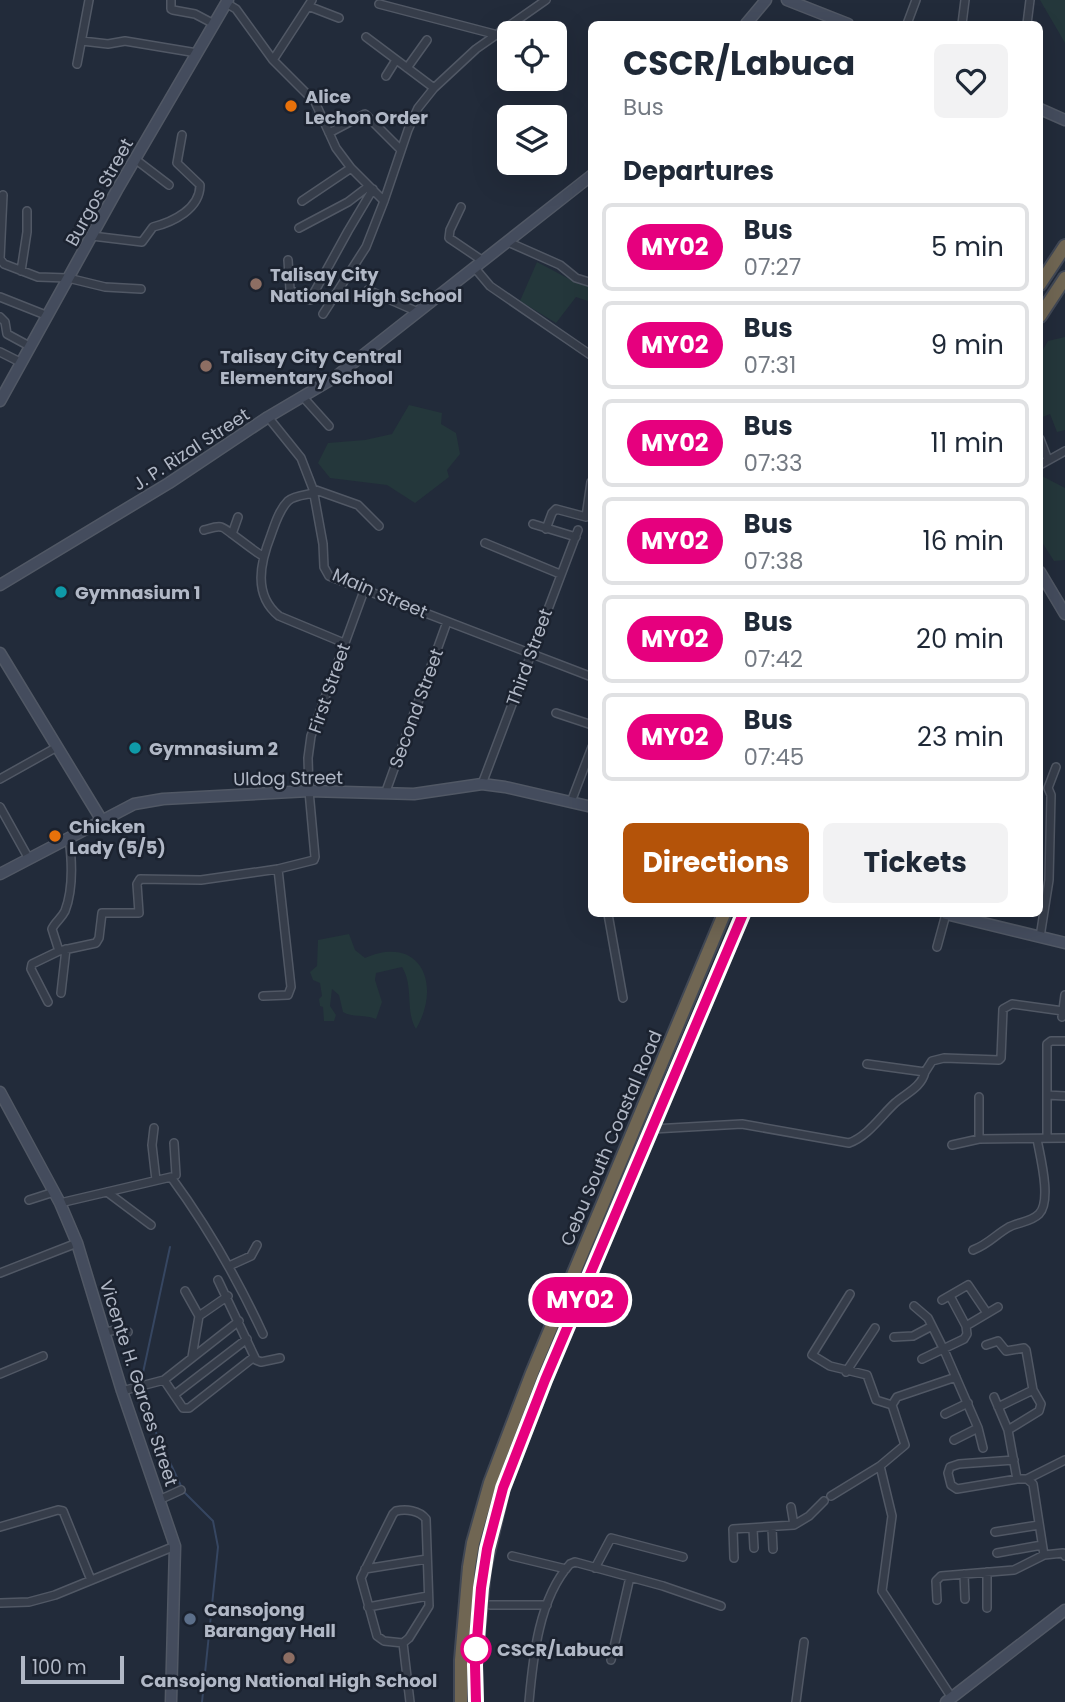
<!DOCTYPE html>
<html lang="en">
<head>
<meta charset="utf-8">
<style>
	body { margin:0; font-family:Poppins,sans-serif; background:#f2f2f3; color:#1f2937; height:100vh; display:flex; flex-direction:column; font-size:26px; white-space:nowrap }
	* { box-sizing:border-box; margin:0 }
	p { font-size:23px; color:#747a83 }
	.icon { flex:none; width:38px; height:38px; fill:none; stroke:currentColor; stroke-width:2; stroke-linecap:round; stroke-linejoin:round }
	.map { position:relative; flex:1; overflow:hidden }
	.sheet { position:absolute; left:588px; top:21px; width:455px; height:896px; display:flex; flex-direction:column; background:#fff; border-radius:10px; box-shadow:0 7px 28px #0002 }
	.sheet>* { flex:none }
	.badge { padding:0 14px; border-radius:23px; font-size:24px; line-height:46px }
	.tools { position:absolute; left:497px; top:21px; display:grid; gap:14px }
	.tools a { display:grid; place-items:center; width:70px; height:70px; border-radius:10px; background:#fff; box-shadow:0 7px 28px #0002; font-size:35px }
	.scale { position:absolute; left:21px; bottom:18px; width:103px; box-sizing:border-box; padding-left:7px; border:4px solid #b1b8c6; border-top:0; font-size:19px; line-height:24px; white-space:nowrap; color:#b1b8c6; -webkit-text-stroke:5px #1b222f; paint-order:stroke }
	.map>.badge { position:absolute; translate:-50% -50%; box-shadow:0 0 0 4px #fff }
	h2 { padding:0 35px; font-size:26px; line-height:63px }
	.round { display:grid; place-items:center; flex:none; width:74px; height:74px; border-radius:10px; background:#f2f2f3 }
	.summary { display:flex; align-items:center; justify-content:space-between; height:119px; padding:0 35px }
	h1 { font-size:33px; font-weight:700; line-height:52px }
	.primary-button { display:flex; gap:14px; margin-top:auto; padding:14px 35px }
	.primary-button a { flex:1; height:80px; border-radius:10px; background:#b45309; color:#fff; font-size:28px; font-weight:700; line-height:80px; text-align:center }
	.primary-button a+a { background:#f2f2f3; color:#1f2937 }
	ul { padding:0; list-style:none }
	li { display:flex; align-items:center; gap:21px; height:88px; margin:0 14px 10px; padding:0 21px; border:4px solid #e0e1e3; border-radius:10px }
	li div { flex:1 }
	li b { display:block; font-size:26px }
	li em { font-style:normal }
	li .badge { min-width:77px; font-weight:700; text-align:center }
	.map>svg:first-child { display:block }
	.green { fill:#24373b }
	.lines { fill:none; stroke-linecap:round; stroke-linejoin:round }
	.stream { stroke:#364661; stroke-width:2 }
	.street-casing { stroke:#515865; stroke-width:10 }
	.secondary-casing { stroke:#515865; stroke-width:13 }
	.highway-casing { stroke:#414855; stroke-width:16 }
	.street { stroke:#363d4a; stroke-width:7 }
	.secondary { stroke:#444c5d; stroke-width:10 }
	.highway { stroke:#706653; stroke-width:12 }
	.line-casing { stroke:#fff; stroke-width:16 }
	.line { stroke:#e6007e; stroke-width:10 }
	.food-dot { fill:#e8710a; stroke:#1b222f; stroke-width:2.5 }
	.education-dot { fill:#8d6e63; stroke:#1b222f; stroke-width:2.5 }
	.culture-dot { fill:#0f9aa8; stroke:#1b222f; stroke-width:2.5 }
	.service-dot { fill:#5c6f8a; stroke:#1b222f; stroke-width:2.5 }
	.stop-dot { fill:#fff; stroke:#e6007e; stroke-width:3.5 }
	.labels { text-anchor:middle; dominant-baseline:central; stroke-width:5; stroke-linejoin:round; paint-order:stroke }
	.poi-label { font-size:18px; font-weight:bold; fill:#b1b8c6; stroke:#1b222f; text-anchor:start }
	.street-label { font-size:18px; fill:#b1b8c6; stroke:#1b222f }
	.stop-label { font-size:18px; font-weight:bold; fill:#b1b8c6; stroke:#1b222f; text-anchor:start }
</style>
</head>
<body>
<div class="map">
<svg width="1065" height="1702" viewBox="0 0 1065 1702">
	<rect width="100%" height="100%" fill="#222b3a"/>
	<path class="green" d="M1040 0H1065V43Z
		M537 262 573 281 591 286V302L576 297 556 323 520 301Z
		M1065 337V430L1057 432 1050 414 1040 418V355L1048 341Z
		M409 405 442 413 441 424 456 433 460 454 447 470 449 477 415 503 387 485 330 478 318 463 328 443 365 440 392 434Z
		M1040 475 1065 488V560L1054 561 1040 539Z
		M349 934 355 950 365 958C421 934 442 985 416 1029 405 1011 414 986 402 967L376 973 375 980 382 1002 376 1019C365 1014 353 1018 343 1012L339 995 332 989 330 1006 336 1015 334 1021H324L323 1007 320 1006 319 999 322 996 320 983 313 980 310 972 317 966 318 940Z"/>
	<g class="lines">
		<path class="stream" d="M141 1382 170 1247
			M139 1389 138 1394 181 1486
			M183 1491 213 1521 218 1547 202 1702"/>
		<g class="street-casing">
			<path id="street" d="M171 0V9L173 10 195 14 214 24
				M226 3 236 9 273 60 315 102 336 148 351 168 384 201
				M379 4 494 34
				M308 6 339 18
				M907 24 916 0
				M962 24 965 0
				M1027 24 1030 0
				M366 37 434 88
				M82 41 108 44 125 41 197 53
				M273 60 312 0
				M77 64 89 0
				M407 68 427 40
				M386 76 396 60
				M329 133 365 114 401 150
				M135 159 169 185
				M3 195 0 259 4 264 38 277 68 278 105 287 141 289
				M302 201 351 168
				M461 207 450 230 449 238 483 261
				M299 228 348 202 369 186
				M92 236 142 242 153 227C173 222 200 209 200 185L177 163 182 135
				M508 242 560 265 576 278 592 283
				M288 260 290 289 299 297 310 300 348 231 373 189
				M474 267 490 286 592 356
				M21 271 27 232V211
				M368 290 418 312
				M0 297 48 316
				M323 314 366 247 384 201 408 130 418 108 434 88 476 49 546 0
				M0 317 5 322 7 334 31 347
				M0 352 22 363
				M303 397 329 426
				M268 417 301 458 313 489 323 544 324 567 329 576 592 677
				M1040 439 1048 460
				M1040 465 1065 451
				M313 489 358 505 379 526
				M314 493C306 495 295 495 288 501 279 510 275 524 271 535 260 563 253 595 279 616L344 643
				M533 524 576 537
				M546 529 552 513 556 509 586 517 591 482
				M204 530C209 529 215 526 221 527 225 527 254 552 263 556
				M232 534 238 517
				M485 543 560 574
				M556 713 592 725
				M0 779 57 747
				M482 784 578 530
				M385 794 447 622
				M571 802 592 747
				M0 807 29 859
				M608 914 623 998
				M1040 937 1049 880 1051 795 1048 788 1056 767
				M937 947 946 914
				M59 951 52 929C55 922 61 919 65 911 73 890 72 860 69 838
				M61 993 66 949
				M263 996 288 995 291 987 278 869
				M48 1002 31 969 32 964 59 951 96 943 99 938 102 913H139L137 884 140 879 201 880 278 869 314 860 315 857 309 791 308 758 311 736 365 588
				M1062 1017 1065 995
				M867 1064 925 1072 932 1061 944 1058 999 1060 1001 1058 1003 1009 1012 1004 1063 1011
				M1047 1095 1065 1096
				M979 1097V1139
				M154 1128 152 1145 156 1180
				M653 1129 742 1124 849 1143C868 1136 880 1117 895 1103 906 1093 921 1088 925 1072
				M1047 1138V1044L1051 1041H1065
				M174 1143 176 1175
				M952 1145 979 1139 1065 1138
				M107 1192 151 1225
				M29 1200 54 1192
				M60 1203 171 1177C207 1226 237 1278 263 1334
				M973 1250C989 1244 995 1235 1009 1227 1019 1222 1031 1222 1039 1214 1052 1201 1040 1156 1037 1139
				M229 1266 251 1256 257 1245
				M0 1273 77 1243
				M218 1280 256 1360 261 1362 280 1358
				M185 1291 199 1316 192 1357
				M950 1296 966 1326
				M942 1300 968 1285 987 1313
				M914 1306 928 1318 944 1350 978 1428 983 1448
				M199 1316 228 1296
				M966 1326 998 1307
				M105 1332 116 1330 128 1332
				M894 1337 913 1336 932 1326
				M986 1345 998 1341 1006 1351 1024 1348 1026 1350 1033 1390 1041 1404 1039 1411 1008 1430
				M922 1359 964 1339 967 1334 966 1326
				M846 1372 875 1328
				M0 1374 43 1356
				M164 1380 183 1408H189L254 1357
				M122 1391 164 1380 239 1321
				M174 1395 247 1339
				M994 1397 1008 1430 1017 1479H1027L1033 1484 1044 1555
				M892 1405 897 1397 956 1377
				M998 1407 1033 1390
				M945 1414 968 1403
				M954 1440 978 1428
				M1014 1460 959 1464 950 1467 948 1473 951 1485 957 1489 1017 1479
				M880 1466 892 1516 882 1591 952 1698
				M1027 1479 1065 1460
				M831 1496 880 1466 905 1445 892 1405 876 1400 867 1375 830 1366 812 1355 850 1294
				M159 1500 181 1490
				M791 1507 794 1525
				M0 1527 58 1510 63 1511 91 1580
				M772 1528 773 1549
				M753 1529 754 1548
				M995 1532 1039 1525
				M997 1553 1042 1545
				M512 1556 566 1569
				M734 1558 733 1529 794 1525 809 1516 824 1501
				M595 1568 611 1538 683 1557
				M365 1569 427 1559
				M987 1572V1608
				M964 1574 965 1599
				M937 1600 936 1581 941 1576 1014 1570 1044 1555 1063 1553 1065 1556
				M0 1603 29 1602 55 1595 175 1546
				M490 1605H547
				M368 1607 428 1596
				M403 1643 384 1641 377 1636 361 1578 393 1514 396 1511C406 1509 419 1510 426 1519L429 1606 409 1638 403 1643 410 1702
				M611 1660 630 1577
				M529 1702C533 1657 539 1598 570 1564L575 1562 663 1586 721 1606
				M796 1702 804 1642"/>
		</g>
		<g class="secondary-casing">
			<path id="secondary" d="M787 0 848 24
				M746 24 766 0
				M1040 109 1065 120
				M0 401 117 190 228 0
				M1040 572 1065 614
				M0 585 169 483 268 417 334 378 592 175
				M0 653 101 819
				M0 874 134 804 163 799 309 791 414 794 482 784 505 787 592 807
				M946 914 1065 943
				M0 1092 60 1203 77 1243 122 1391 175 1546 171 1702
				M946 1702 1065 1610"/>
		</g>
		<g class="highway-casing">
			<path id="highway" d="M1040 284 1065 246
				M1040 316 1065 278
				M461 1702V1660L469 1567 473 1543 490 1483 532 1373 724 914
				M476 1702 475 1665 484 1570 503 1488 545 1380 743 914"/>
		</g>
		<use href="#street" class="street"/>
		<use href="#secondary" class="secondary"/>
		<use href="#highway" class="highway"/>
	</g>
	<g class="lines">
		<g class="line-casing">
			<path id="line" d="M476 1702 475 1665 481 1588 487 1549 503 1488 545 1380 743 914"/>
		</g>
		<use href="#line" class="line"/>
	</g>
	<g class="food-dot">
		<circle cx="291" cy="106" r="7"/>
		<circle cx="55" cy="836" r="7"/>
	</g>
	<g class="education-dot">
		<circle cx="256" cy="284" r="7"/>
		<circle cx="206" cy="366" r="7"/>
		<circle cx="289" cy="1658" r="7"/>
	</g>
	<g class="culture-dot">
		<circle cx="61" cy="592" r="7"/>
		<circle cx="135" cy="748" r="7"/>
	</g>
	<circle class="service-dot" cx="190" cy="1619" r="7"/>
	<circle class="stop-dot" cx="476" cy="1649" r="14"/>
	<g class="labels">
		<g class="poi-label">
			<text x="305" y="96">Alice<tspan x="305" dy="21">Lechon Order</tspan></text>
			<text x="270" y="274">Talisay City<tspan x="270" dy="21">National High School</tspan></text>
			<text x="220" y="356">Talisay City Central<tspan x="220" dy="21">Elementary School</tspan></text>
			<text x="75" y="592">Gymnasium 1</text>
			<text x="149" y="748">Gymnasium 2</text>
			<text x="69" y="826">Chicken<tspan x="69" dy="21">Lady (5/5)</tspan></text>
			<text x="204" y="1609">Cansojong<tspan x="204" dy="21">Barangay Hall</tspan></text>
			<text x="289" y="1680" text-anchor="middle">Cansojong National High School</text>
		</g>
		<g class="street-label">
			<text transform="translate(99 192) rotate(-61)">Burgos Street</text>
			<text transform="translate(191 449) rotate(-33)">J. P. Rizal Street</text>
			<text transform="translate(380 593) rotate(23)">Main Street</text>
			<text transform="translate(529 657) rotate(-70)">Third Street</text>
			<text transform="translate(329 688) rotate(-71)">First Street</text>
			<text transform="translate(416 708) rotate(-70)">Second Street</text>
			<text transform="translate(288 778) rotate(-1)">Uldog Street</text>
			<text transform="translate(611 1138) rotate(-67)">Cebu South Coastal Road</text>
			<text transform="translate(139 1383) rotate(72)">Vicente H. Garces Street</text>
		</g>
		<g class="stop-label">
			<text x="497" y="1649">CSCR/Labuca</text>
		</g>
	</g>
</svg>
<div class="tools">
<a><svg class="icon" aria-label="locate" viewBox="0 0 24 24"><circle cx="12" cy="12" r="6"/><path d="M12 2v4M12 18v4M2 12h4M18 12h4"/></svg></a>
<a><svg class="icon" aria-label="layers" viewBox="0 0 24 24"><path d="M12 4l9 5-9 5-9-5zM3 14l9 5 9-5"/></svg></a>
</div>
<div class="scale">100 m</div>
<b class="badge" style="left:580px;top:1300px;background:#e6007e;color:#fff">MY02</b>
<section class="sheet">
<div class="summary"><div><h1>CSCR/Labuca</h1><p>Bus</p></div><a class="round"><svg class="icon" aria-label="heart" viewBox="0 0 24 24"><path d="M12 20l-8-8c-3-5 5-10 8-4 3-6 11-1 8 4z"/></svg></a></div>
<h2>Departures</h2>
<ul>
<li><span class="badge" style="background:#e6007e;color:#fff">MY02</span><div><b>Bus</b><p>07:27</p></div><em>5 min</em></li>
<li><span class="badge" style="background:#e6007e;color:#fff">MY02</span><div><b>Bus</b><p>07:31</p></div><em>9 min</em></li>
<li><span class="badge" style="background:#e6007e;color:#fff">MY02</span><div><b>Bus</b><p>07:33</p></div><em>11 min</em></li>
<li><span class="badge" style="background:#e6007e;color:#fff">MY02</span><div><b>Bus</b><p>07:38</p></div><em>16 min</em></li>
<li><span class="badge" style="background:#e6007e;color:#fff">MY02</span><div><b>Bus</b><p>07:42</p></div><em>20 min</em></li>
<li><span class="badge" style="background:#e6007e;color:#fff">MY02</span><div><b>Bus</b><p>07:45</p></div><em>23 min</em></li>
</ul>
<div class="primary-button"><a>Directions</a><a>Tickets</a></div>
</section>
</div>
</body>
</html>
